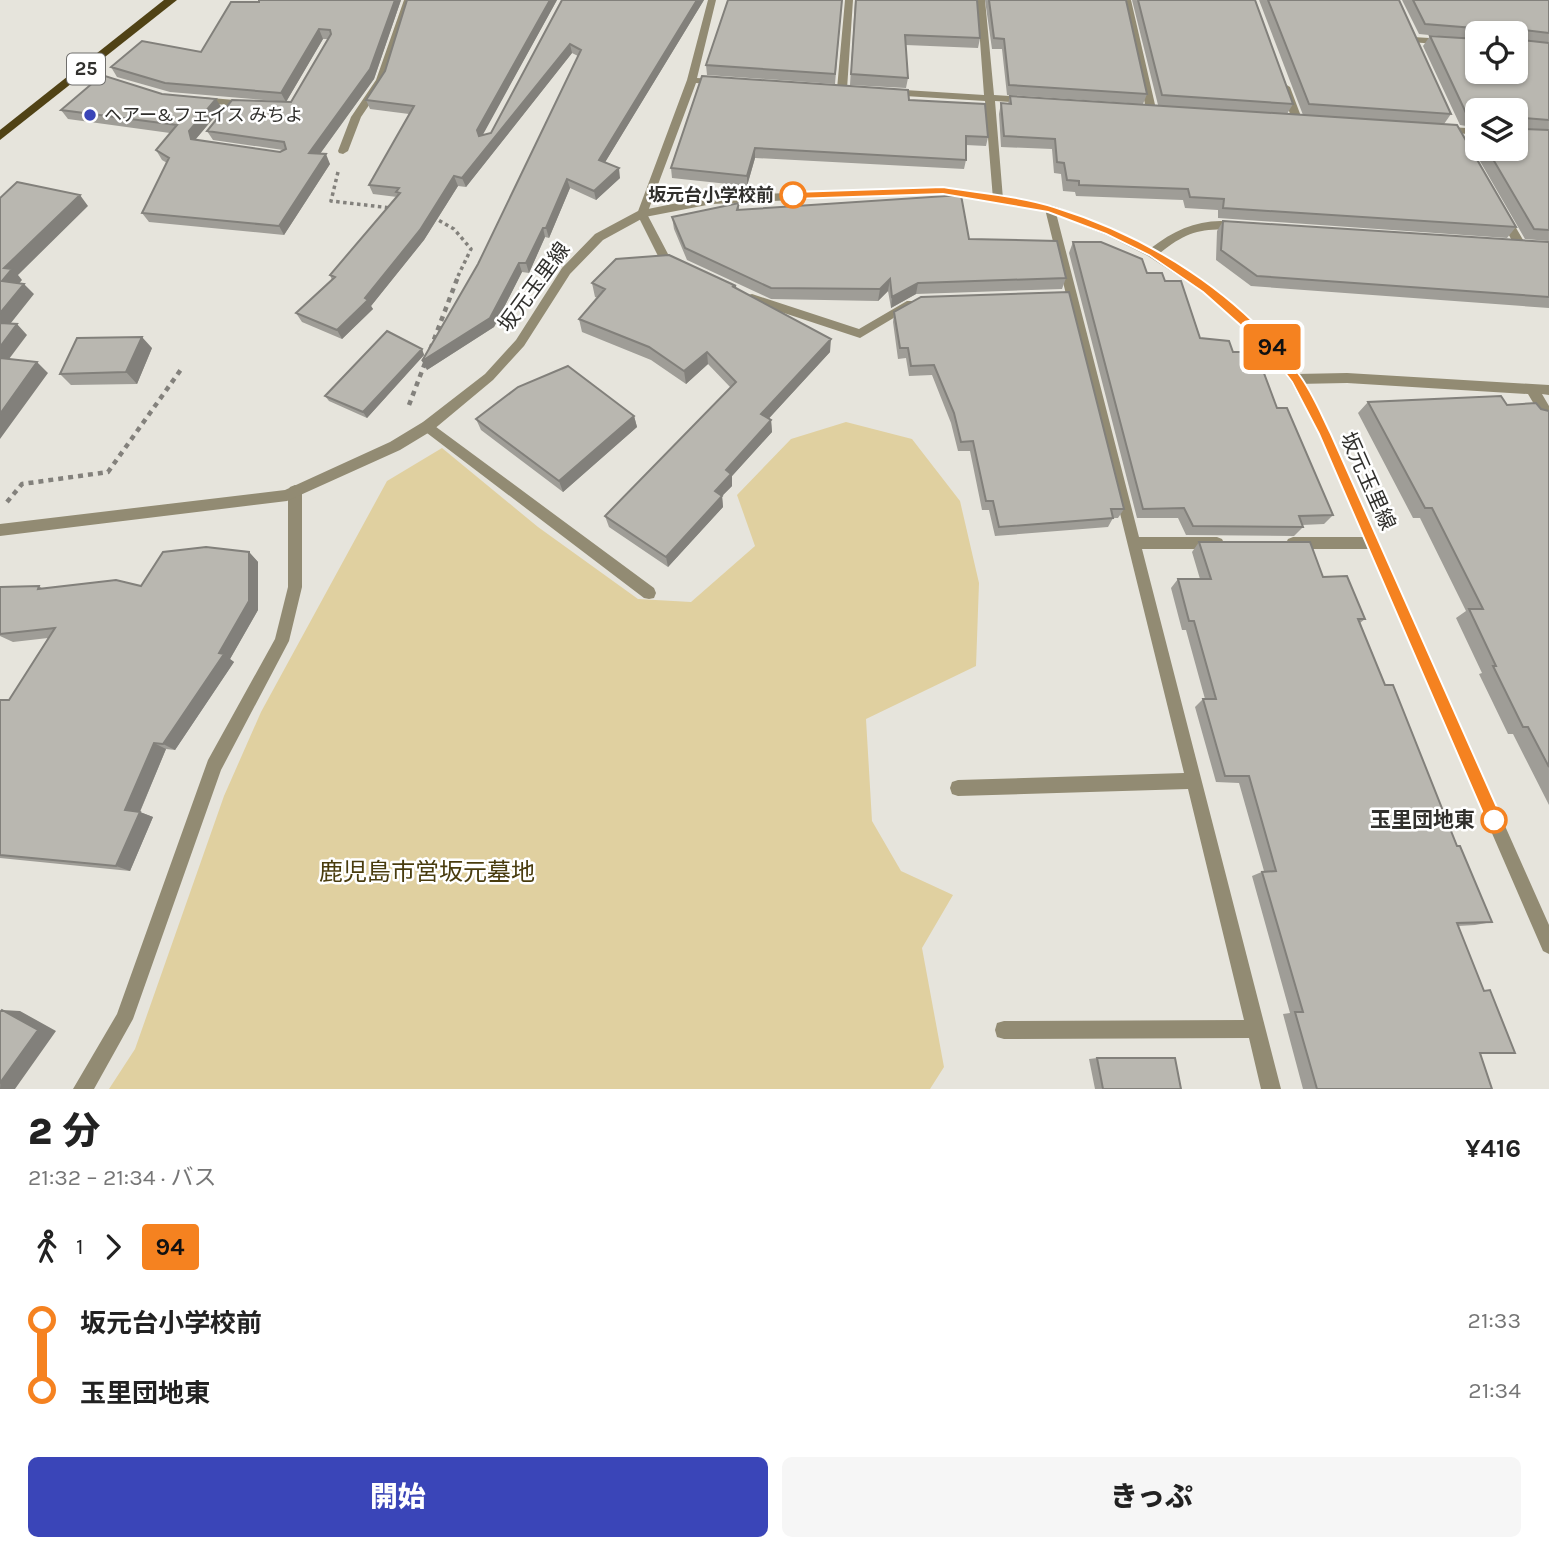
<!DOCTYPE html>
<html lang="ja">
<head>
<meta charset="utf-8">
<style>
	body { margin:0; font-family:Karla,"Noto Sans JP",sans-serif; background:#f6f6f6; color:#222; height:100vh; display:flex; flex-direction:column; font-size:26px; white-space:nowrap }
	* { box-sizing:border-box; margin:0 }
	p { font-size:23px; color:#767676 }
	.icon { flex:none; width:38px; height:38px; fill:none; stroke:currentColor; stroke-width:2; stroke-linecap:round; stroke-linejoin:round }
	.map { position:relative; height:1089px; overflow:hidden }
	.panel { display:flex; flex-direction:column; background:#fff; flex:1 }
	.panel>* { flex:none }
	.badge { padding:0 14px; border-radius:5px; font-size:24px; line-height:46px }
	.fabs { position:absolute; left:1465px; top:21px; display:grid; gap:14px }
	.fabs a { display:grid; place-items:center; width:63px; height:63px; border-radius:10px; background:#fff; box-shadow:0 2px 5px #0004; font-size:35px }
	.map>.badge { position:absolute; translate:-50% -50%; box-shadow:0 0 0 4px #fff }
	.legs { display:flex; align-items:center; gap:10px; height:77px; padding:0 28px; font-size:23px }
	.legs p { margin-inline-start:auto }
	.summary { display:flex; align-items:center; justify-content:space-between; height:119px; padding:0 28px }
	h1 { font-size:38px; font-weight:800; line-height:52px }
	.cta { display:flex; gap:14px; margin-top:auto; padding:14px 28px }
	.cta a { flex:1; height:80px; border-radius:10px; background:#3a45b8; color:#fff; font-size:28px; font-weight:800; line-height:80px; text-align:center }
	.cta a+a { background:#f6f6f6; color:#222 }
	ul { padding:0 28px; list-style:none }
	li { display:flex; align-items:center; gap:24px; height:70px; font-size:26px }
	li i { display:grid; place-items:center; width:10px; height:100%; margin:0 9px; background:currentColor }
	li i::after { content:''; width:18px; height:18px; margin:-9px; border:5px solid; border-radius:50%; background:#fff }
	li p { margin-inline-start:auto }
	li:first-child i { background:linear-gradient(#0000 50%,currentColor 0) }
	li:last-child i { background:linear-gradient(currentColor 50%,#0000 0) }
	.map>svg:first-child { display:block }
	.green { fill:#e0d0a0 }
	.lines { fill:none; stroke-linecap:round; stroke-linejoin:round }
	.path-far1 { stroke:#83817c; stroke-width:3.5; stroke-dasharray:3.5 3.5; stroke-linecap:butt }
	.path { stroke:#83817c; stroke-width:4.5; stroke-dasharray:5 5; stroke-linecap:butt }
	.minor { fill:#928b73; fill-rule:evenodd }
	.tertiary { fill:#928b73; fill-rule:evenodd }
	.primary { fill:#504215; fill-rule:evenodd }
	.wall { fill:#9f9d97; fill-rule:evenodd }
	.shaded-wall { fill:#82807b }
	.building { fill:#b9b7b0; stroke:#82807b; stroke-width:2 }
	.line-1 { fill:#f58220; stroke:#fff; stroke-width:2 }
	.poi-dot { fill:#3a45b8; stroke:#fff; stroke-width:2.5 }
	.stop-1-dot { fill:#fff; stroke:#f58220; stroke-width:3.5 }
	.labels { text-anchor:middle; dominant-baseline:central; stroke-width:5; stroke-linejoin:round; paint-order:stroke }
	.far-poi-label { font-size:18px; fill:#31302d; stroke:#fff; text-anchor:start }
	.far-stop-label { font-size:18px; font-weight:bold; fill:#31302d; stroke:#fff; text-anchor:end }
	.shield { fill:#fff; stroke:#6f6e6c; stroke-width:2 }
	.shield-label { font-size:19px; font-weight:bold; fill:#31302d }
	.street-label { font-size:21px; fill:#31302d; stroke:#fff }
	.stop-label { font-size:21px; font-weight:bold; fill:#31302d; stroke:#fff; text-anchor:end }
	.near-park-label { font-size:24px; fill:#493c0e; stroke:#fff }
</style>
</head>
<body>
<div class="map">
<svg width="1549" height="1089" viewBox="0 0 1549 1089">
	<rect width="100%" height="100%" fill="#e6e4dc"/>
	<path class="green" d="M846 422 912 439 960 501 979 583 976 666 866 719 872 821 901 871 953 895 922 948 944 1067 930 1089H109L135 1049 224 796 261 712 387 481 442 448 538 527 638 599 691 602 755 546 737 495 791 439Z"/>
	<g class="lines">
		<path class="path-far1" d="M338 172 331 201 391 208
			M433 217 454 229 471 249 458 276"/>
		<path class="path" d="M409 405 459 274
			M7 502 22 484 108 472 182 368"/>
		<path class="minor" d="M404 0H412L386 80 361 117 348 151 343 154 339 153 338 151 351 117 376 80Z
			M708 0H716L697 78 719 79 724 82 719 85 696 83 647 214 668 254 686 264 680 268 660 260 637 214 687 80Z
			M845 0H853L847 89 842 92 837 89Z
			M977 0H985L994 95 1026 97 1031 100 1026 103 995 101 1003 199 998 203 993 199 985 101 889 95 884 92 889 89 984 95Z
			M1123 0H1131L1156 109 1155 111 1146 109Z
			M1413 37 1477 41V47L1410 42V38Z
			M81 69 119 80 121 82 116 85 78 74V70Z
			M1285 84 1290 87 1302 119 1301 121 1292 119 1280 87Z
			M200 97 246 101 251 104 246 107 197 102 195 100Z
			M1441 126 1477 129V135L1437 131 1436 129Z
			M1050 205 1055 209 1139 537H1217L1222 539 1224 543 1222 547 1217 549H1142L1281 1089H1261L1249 1038 1004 1039 997 1037 995 1030 997 1023 1004 1021 1244 1020 1188 789 958 796 952 794 950 788 952 782 958 780 1184 773 1045 209Z
			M1504 213 1508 214 1526 245 1524 248 1520 249 1516 248 1499 217Z
			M752 294 859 329 907 301H915L917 304 860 338 748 301V295Z
			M1347 373 1549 385V395L1542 394 1549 406V422L1544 421 1528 394 1347 383 1296 384 1290 379 1296 374Z
			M428 421 654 588 656 593 654 598 649 599 644 598 423 430 422 426 423 422Z
			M295 485 300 487 302 491V587L289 641 221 770 133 1019 94 1089H73L117 1014 208 760 275 639 288 587V491L290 487Z
			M1293 537H1372L1377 539 1379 543 1377 547 1372 549H1293L1288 547 1286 543 1288 539Z"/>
		<path class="tertiary" d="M943 187 1054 206 1114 229 1151 248C1178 227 1206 216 1241 223V229L1237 230C1202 228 1187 231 1160 253 1210 285 1269 325 1301 377 1312 395 1322 415 1331 434L1549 925V954L1543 951 1319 434 1291 382 1267 349 1203 292 1148 256 1106 235 1048 212 943 193 712 204 645 217 603 240 570 274 524 346 493 380 433 430 400 450 287 501 0 536V524L285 490 390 442 423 422 485 374 516 340 562 268 595 234 638 211 712 196Z"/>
		<path class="primary" d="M164 0H177L0 140V130Z"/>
	</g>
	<path class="wall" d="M259 0H401L374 79 320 154 330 164 284 235 149 222 142 213 167 163 162 160 156 150 170 133 68 119 61 110 162 94 222 108 195 140 280 152 283 150 213 140 207 131 276 101 170 92 117 77 111 67 201 52 259 2ZM323 39H328L291 102H286Z
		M407 0H557L482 135 491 133 562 0H704L605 162 620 178 596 200 570 188 549 238 545 237 529 273 522 272 494 327 427 370 578 56 572 53 466 187 458 186 424 240 371 306 373 309 342 339 302 322 296 313 332 280 330 275 397 197 373 194 369 185 409 114 370 109 366 100 385 71Z
		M842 0 835 84 707 75 706 65Z
		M855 0 980 38 978 48 906 45 908 78 906 88 850 85Z
		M985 0H1126L1147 94 1143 104 1007 95 1002 49H992Z
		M1132 0H1255L1293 104 1287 114 1303 115 1259 0H1399L1451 114 1444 124 1516 227 1507 238 1218 218V210L1185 208 1183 200 1076 196 1075 192 1063 191 1061 174 1054 173 1052 149 1001 147 999 114 1001 103 1008 104 1010 96 1158 105Z
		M1402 0H1549V241L1525 239 1466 137 1473 127 1460 125 1423 46 1430 36 1449 37 1419 34ZM1477 33H1516L1477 72ZM1477 110H1516V149H1477Z
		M909 100 988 137 986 146 966 145V160L964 169 755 158 747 186 672 178 671 168Z
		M739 203V210L969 239 1066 278 1062 289 916 294 891 308 888 291 878 301 771 299 687 260 674 229 672 217Z
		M1223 221 1549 242V308L1251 286 1216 260 1217 231Z
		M1073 242 1165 281 1200 338 1233 352 1256 368 1333 515 1324 524 1302 525 1303 527 1294 536 1186 535 1178 518H1137L1069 253Z
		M592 283 736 286V288L830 352 769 418 771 420 772 432 732 476V486L722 496 723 507 668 567 609 527 605 516 731 388 708 364 686 384 651 360 582 332 579 319 598 298 595 297Z
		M894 312 1124 509 1118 518H1113L1108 527 995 536 989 510H982L970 451H958L951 423 932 375 909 376 906 358 898 359 893 322Z
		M152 348 137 384 71 385 60 374Z
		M422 349 424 355 367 418 329 401 325 396Z
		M1368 402 1507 405 1549 411V805L1513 734H1508L1479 674 1482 673 1456 618 1466 611 1420 518H1413L1358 413Z
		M634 416 637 427 563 492 481 430 476 419Z
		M1199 542 1323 577 1365 619 1360 623 1385 685 1492 922 1475 925 1458 926 1480 1054 1492 1089H1303L1283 1014 1290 1013 1252 876 1264 871 1239 783 1216 782 1195 707 1203 699H1205L1186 630H1182L1171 588 1178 579H1200L1192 552Z
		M249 552 258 562V610L230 659 234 662 175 750 166 749 140 812 153 817 130 871 0 858V700H9L48 638 13 642 0 636V587L39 586 43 589 141 586Z
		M1097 1058 1181 1089H1095L1089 1059Z"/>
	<path class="shaded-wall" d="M395 0H401L374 79 314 162 309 153Z
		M550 0H557L480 140 477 130Z
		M697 0H704L601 169 599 160Z
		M319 29 323 39 286 102 281 93Z
		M570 44 572 53 466 187 462 178Z
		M216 99 222 108 195 140 191 139 189 131Z
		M755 148V158L747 186V176Z
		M326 154 330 164 284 235 279 226Z
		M619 168 620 178 596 200 594 191Z
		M454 176 458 186 424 240 371 306 373 309 342 339 337 330Z
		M567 179 570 188 549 238 546 228Z
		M80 195 88 206 18 275 22 280 12 292 2 281 4 268Z
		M543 228 545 237 529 273 526 263Z
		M519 263 522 272 494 327 427 370 422 361Z
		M890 279 888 291 878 301 880 289Z
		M918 283 916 294 891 308 892 297Z
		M24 284 34 294 3 333 0 330V313Z
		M17 324 27 335 3 367 0 364V347Z
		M142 337 152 348 137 384 126 372Z
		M831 339 830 352 761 427V414Z
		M422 349 424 355 367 418 363 412Z
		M707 352 708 364 686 384 684 371Z
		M37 362 48 373 0 439V414Z
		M634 416 637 427 563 492 559 481Z
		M771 420 772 432 732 476V486L722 496 723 507 668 567 666 557 715 491 726 470Z
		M249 552 258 562V610L230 659 234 662 175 750 163 744 219 653Z
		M154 743 166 749 138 816 125 810Z
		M140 812 153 817 130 871 116 866Z
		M2 1010 20 1011 56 1031 15 1089H0Z"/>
	<path class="building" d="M259 0H395L370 69 309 153 326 154 279 226 142 213 169 158 156 150 177 125 61 110 102 75 162 94 216 99 189 131 191 139 280 152 286 149 284 142 207 131 232 100 291 102 331 34 330 30 319 29 281 93 165 83 111 67 142 41 201 52 231 2H259Z
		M407 0H550L477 130 479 136 491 133 562 0H697L599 160 619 168 594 191 567 179 546 228H543L526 263H519L490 318 422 361 478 264 581 50 570 44 462 178 454 176 420 230 365 298 368 300 337 330 296 313 335 277 330 275 400 193 396 192 399 188 369 185 414 106 366 100 385 71Z
		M728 0H842L835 74 706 65Z
		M856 0H977L980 38 905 35 908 78 851 74Z
		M989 0H1126L1147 94 1009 85 1004 39 994 38Z
		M1138 0H1255L1293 104 1162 95Z
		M1268 0H1399L1451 114 1309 104Z
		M1413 0H1549V33L1524 30 1522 40 1549 43V120L1524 118 1521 121 1524 129 1549 130V230L1534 229 1487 149H1516V110H1477V116L1467 115 1430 36 1477 39V72H1516V33H1485L1486 29 1425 24Z
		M702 76 908 90 909 100 985 104 988 137 966 136V160L755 148 747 176 671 168Z
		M1010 96 1457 125 1516 227 1223 208 1224 199 1190 197 1188 189 1079 185V181L1067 180 1064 163 1057 162 1055 139 1004 136 1001 103 1011 104Z
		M17 182 80 195 4 268 12 269 2 281 24 284 0 313V198Z
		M961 195 969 239 1057 241 1066 278 918 283 892 297 890 279 880 289 771 288 685 248 672 217 739 203 737 210Z
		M1223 221 1549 242V297L1257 276 1221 250Z
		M1073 242H1101L1142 259 1147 273H1162L1165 281H1181L1200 338 1229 341 1233 352H1250L1256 368H1262L1277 408H1287L1333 515 1299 516 1303 527 1193 526 1184 508 1143 509Z
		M669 255 736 286H732L831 339 761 414 771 420 726 470 731 474 715 491 722 496 666 557 605 516 736 382 707 352 684 371 649 347 579 319 605 289 592 283 616 259Z
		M1069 292 1124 509H1111L1113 518 999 527 993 501H986L973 441 961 442 954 413 934 365 911 366 908 348H900L894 312 921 297Z
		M0 323 17 324 0 347Z
		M387 331 422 349 363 412 325 396Z
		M142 337 126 372 60 374 77 338Z
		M0 358 37 362 0 414Z
		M568 366 634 416 559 481 476 419 518 387Z
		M1501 396 1507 405 1536 403 1541 409 1549 411V767L1528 727H1523L1493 666H1496L1469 609H1483L1432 508H1425L1368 402Z
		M1199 542H1310L1323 577 1347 576 1365 619H1358L1385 685H1393L1457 846H1460L1492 922 1457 923 1484 991 1490 990 1515 1053H1480L1492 1089H1317L1295 1012H1303L1262 872 1276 871 1249 776H1225L1203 699H1216L1194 621H1189L1178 579H1211Z
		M206 547 249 552V601L219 653 224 654 163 744 154 743 125 810 140 812 116 866 0 855V700H9L55 628 0 634V587L39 586 38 589 116 580 141 586 163 552Z
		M2 1010 38 1030 0 1083V1012Z
		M1097 1058H1175L1181 1089H1103Z"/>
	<path class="line-1" d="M943 187C979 193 1019 196 1054 207 1148 236 1240 293 1298 373 1312 391 1321 414 1331 434L1500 814V825H1488L1319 434 1292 382 1267 349 1203 292 1149 255 1106 234 1048 212 943 194 793 199 787 195 793 192Z"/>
	<circle class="poi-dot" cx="90" cy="115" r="7"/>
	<g class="stop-1-dot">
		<circle cx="793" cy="195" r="12"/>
		<circle cx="1494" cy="820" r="12"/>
	</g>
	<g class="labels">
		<g class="far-poi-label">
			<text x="104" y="115">ヘアー&amp;フェイス みちよ</text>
		</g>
		<g class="far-stop-label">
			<text x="774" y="195">坂元台小学校前</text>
		</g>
		<rect class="shield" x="67" y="53.5" width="38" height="31" rx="5"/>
		<g class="shield-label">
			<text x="86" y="69">25</text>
		</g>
		<g class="street-label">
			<text transform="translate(534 287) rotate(-54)">坂元玉里線</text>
			<text transform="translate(1368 481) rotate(66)">坂元玉里線</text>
		</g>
		<g class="stop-label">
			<text x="1475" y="820">玉里団地東</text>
		</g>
		<g class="near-park-label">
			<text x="427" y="872">鹿児島市営坂元墓地</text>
		</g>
	</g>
</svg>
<div class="fabs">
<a><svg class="icon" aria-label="locate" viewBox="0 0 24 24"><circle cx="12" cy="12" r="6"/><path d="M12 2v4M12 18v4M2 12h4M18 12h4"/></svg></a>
<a><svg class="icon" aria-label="layers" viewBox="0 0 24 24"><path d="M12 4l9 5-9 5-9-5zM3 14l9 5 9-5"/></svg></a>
</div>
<b class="badge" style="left:1272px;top:347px;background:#f58220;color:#111">94</b>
</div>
<section class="panel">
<div class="summary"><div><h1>2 分</h1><p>21:32 – 21:34 · バス</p></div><b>¥416</b></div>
<div class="legs"><svg class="icon" aria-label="walk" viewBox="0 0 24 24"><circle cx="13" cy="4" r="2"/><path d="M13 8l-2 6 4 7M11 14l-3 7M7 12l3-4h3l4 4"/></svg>1<svg class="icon" aria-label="forward" viewBox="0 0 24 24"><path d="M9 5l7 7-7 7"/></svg><b class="badge" style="background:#f58220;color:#111">94</b></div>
<ul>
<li><i style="color:#f58220"></i><b>坂元台小学校前</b><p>21:33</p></li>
<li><i style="color:#f58220"></i><b>玉里団地東</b><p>21:34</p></li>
</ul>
<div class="cta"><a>開始</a><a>きっぷ</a></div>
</section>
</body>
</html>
